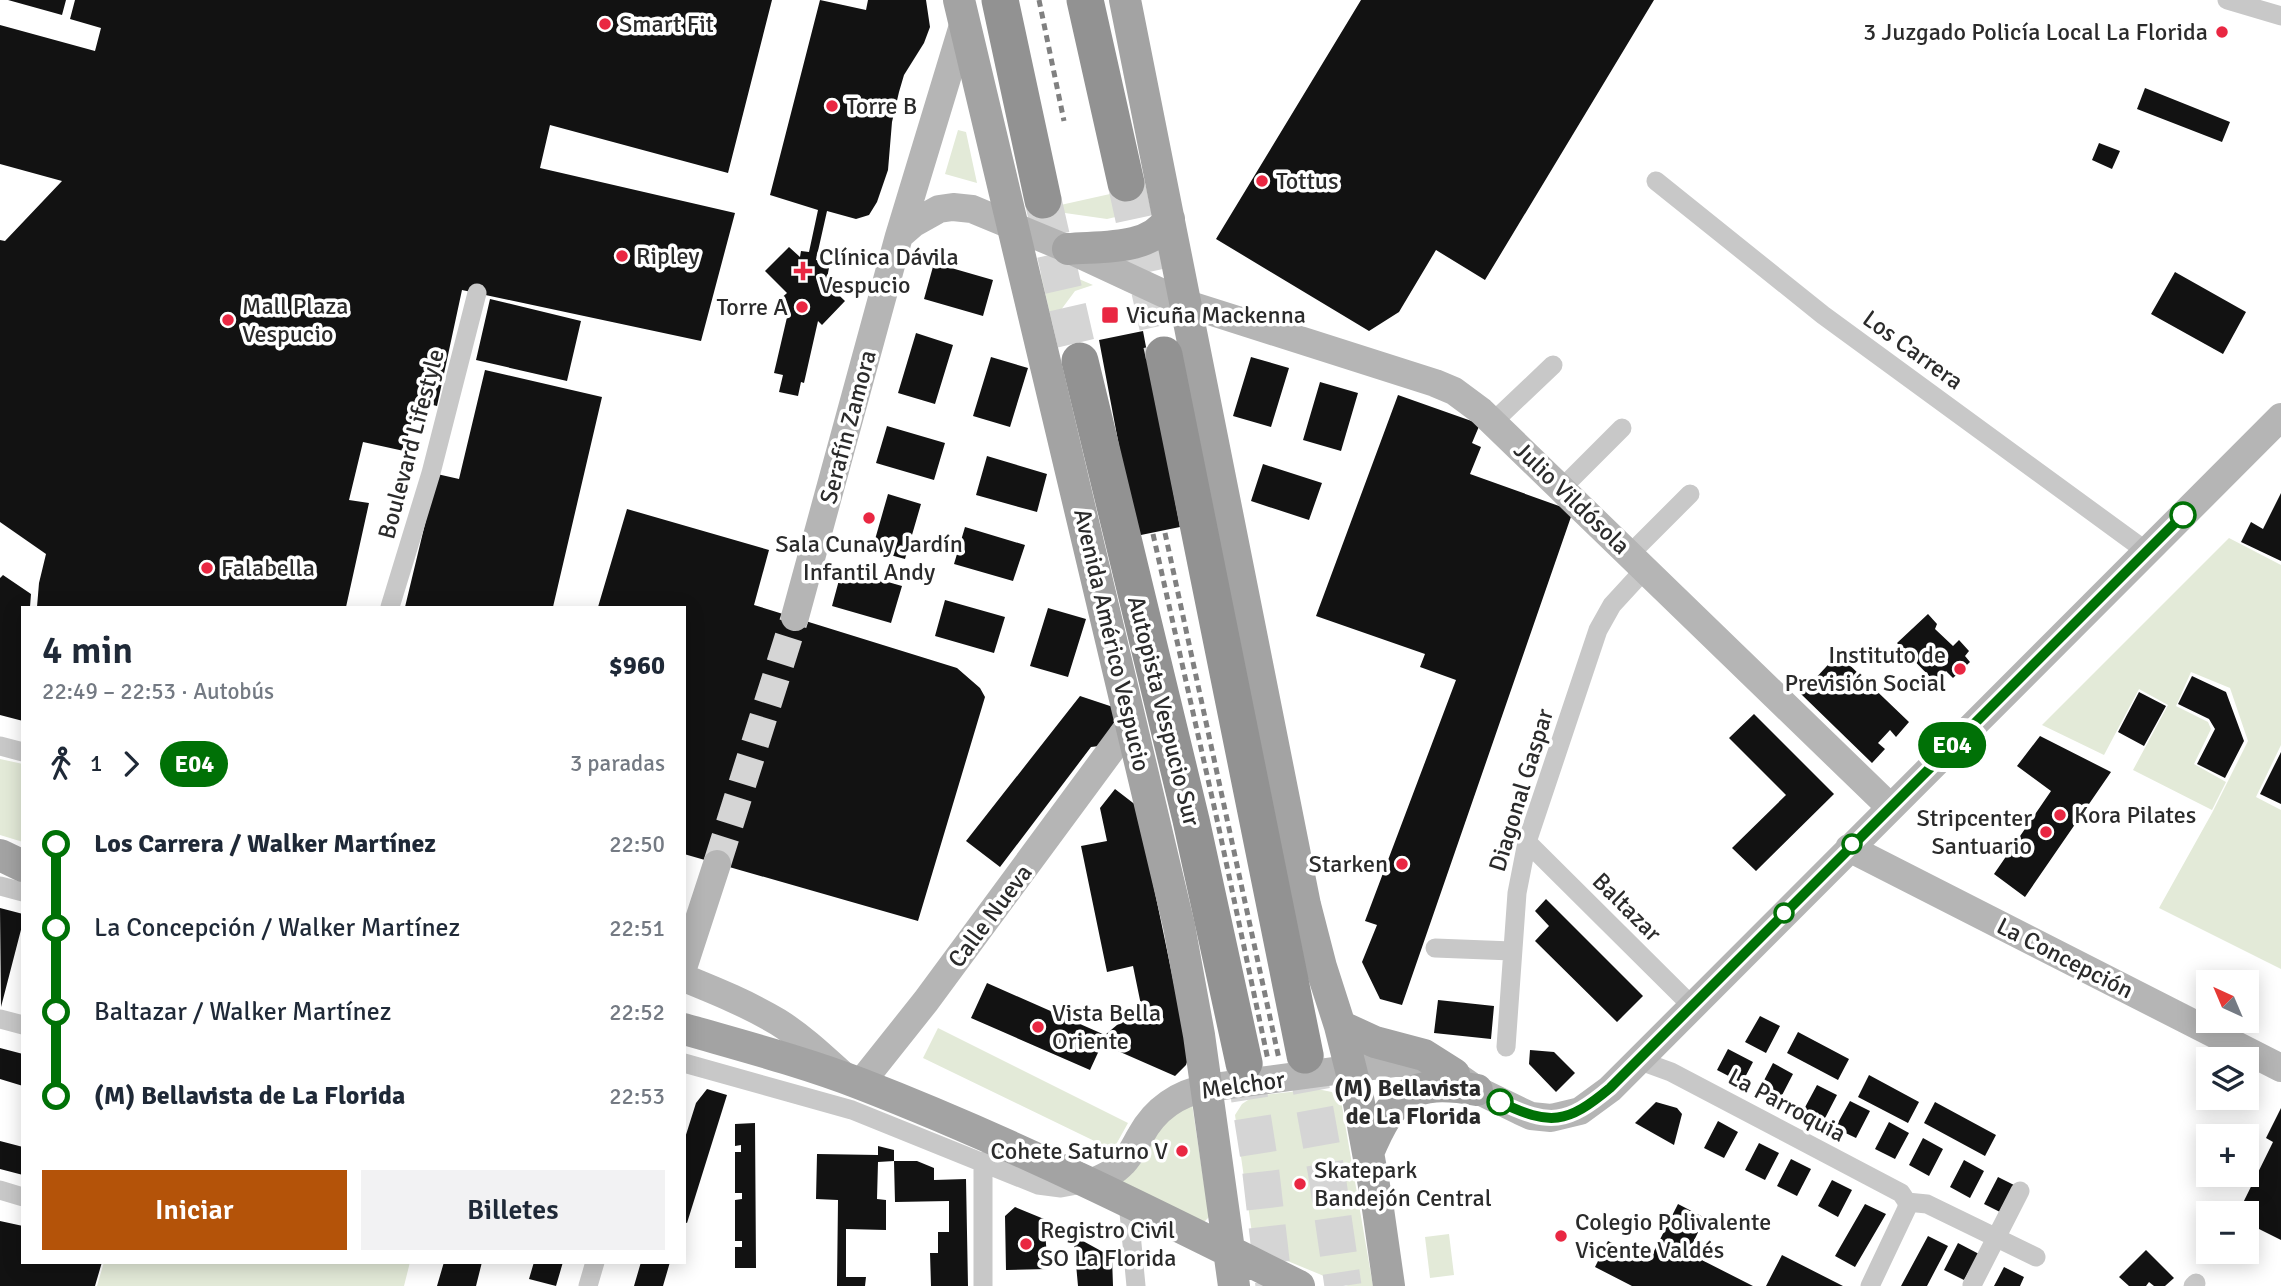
<!DOCTYPE html>
<html lang="es">
<head>
<meta charset="utf-8">
<style>
	body { margin:0; font-family:Signika,sans-serif; background:#f2f2f3; color:#1f2937; height:100vh; display:flex; flex-direction:column; font-size:26px; white-space:nowrap }
	* { box-sizing:border-box; margin:0 }
	p { font-size:23px; color:#747a83 }
	.icon { flex:none; width:38px; height:38px; fill:none; stroke:currentColor; stroke-width:2; stroke-linecap:round; stroke-linejoin:round }
	.map { position:relative; flex:1; overflow:hidden }
	.side { position:absolute; left:21px; top:606px; width:665px; height:658px; display:flex; flex-direction:column; background:#fff; border-radius:0px; box-shadow:0 4px 18px #0003 }
	.side>* { flex:none }
	.badge { padding:0 14px; border-radius:23px; font-size:24px; line-height:46px }
	.needle { width:46px; rotate:316deg }
	.tools { position:absolute; left:2196px; top:970px; display:grid; gap:14px }
	.tools a { display:grid; place-items:center; width:63px; height:63px; border-radius:0px; background:#fff; box-shadow:0 4px 18px #0003; font-size:35px }
	.map>.badge { position:absolute; translate:-50% -50%; box-shadow:0 0 0 4px #fff }
	.legs { display:flex; align-items:center; gap:10px; height:77px; padding:0 21px; font-size:23px }
	.legs p { margin-inline-start:auto }
	.overview { display:flex; align-items:center; justify-content:space-between; height:119px; padding:0 21px }
	h1 { font-size:38px; font-weight:600; line-height:52px }
	.action { display:flex; gap:14px; margin-top:auto; padding:14px 21px }
	.action a { flex:1; height:80px; border-radius:0px; background:#b45309; color:#fff; font-size:28px; font-weight:600; line-height:80px; text-align:center }
	.action a+a { background:#f2f2f3; color:#1f2937 }
	ul { padding:0 21px; list-style:none }
	li { display:flex; align-items:center; gap:24px; height:84px; font-size:26px }
	li i { display:grid; place-items:center; width:10px; height:100%; margin:0 9px; background:currentColor }
	li i::after { content:''; width:18px; height:18px; margin:-9px; border:5px solid; border-radius:50%; background:#fff }
	li p { margin-inline-start:auto }
	li:first-child i { background:linear-gradient(#0000 50%,currentColor 0) }
	li:last-child i { background:linear-gradient(currentColor 50%,#0000 0) }
	.map>svg:first-child { display:block }
	.green { fill:#e3ead8 }
	.building { fill:#121212 }
	.lines { fill:none; stroke-linecap:round; stroke-linejoin:round }
	.secondary-tunnel { stroke:#d5d5d5; stroke-width:28; stroke-dasharray:28 14; stroke-linecap:butt }
	.highway-tunnel { stroke:#d5d5d5; stroke-width:37; stroke-dasharray:37 18; stroke-linecap:butt }
	.street { stroke:#c8c8c8; stroke-width:19 }
	.secondary { stroke:#b5b5b5; stroke-width:28 }
	.primary { stroke:#a3a3a3; stroke-width:32 }
	.highway { stroke:#929292; stroke-width:37 }
	.rail { stroke:#808080; stroke-width:5; stroke-dasharray:7 5; stroke-linecap:butt }
	.line-1-casing { stroke:#fff; stroke-width:16 }
	.line-1 { stroke:#007106; stroke-width:10 }
	.poi-dot { fill:#e92742; stroke:#fff; stroke-width:2.5 }
	.stop-1-dot { fill:#fff; stroke:#007106; stroke-width:3.5 }
	.labels { text-anchor:middle; dominant-baseline:central; stroke-width:7; stroke-linejoin:round; paint-order:stroke }
	.poi-label { font-size:24px; fill:#2b2b2b; stroke:#fff; text-anchor:start }
	.street-label { font-size:24px; fill:#2b2b2b; stroke:#fff }
	.stop-label { font-size:24px; font-weight:bold; fill:#2b2b2b; stroke:#fff; text-anchor:end }
</style>
</head>
<body>
<div class="map">
<svg width="2281" height="1286" viewBox="0 0 2281 1286">
	<rect width="100%" height="100%" fill="#fff"/>
	<path class="green" d="M958 130 966 132 977 183 945 174Z
		M1146 186 1150 209 1107 219 1058 212 1056 206Z
		M1046 265 1093 285 1075 291 1052 322 1041 275Z
		M2229 538 2281 565V745L2256 797 2281 810V969L2159 908 2212 813 2248 741 2230 688 2191 672 2176 706 2208 722 2211 729 2194 764 2226 782 2212 810 2133 770 2168 705 2139 689 2104 755 2042 725Z
		M0 759 23 764V842L0 835Z
		M938 1028 1128 1123 1113 1150 923 1058Z
		M1317 1089 1332 1092 1342 1106 1373 1286H1348L1254 1247 1235 1115 1242 1104 1254 1096Z
		M1192 1104 1209 1217 1204 1222 1119 1180 1155 1126Z
		M1449 1234 1454 1275 1430 1278 1425 1237Z
		M104 1262H410L404 1286H97Z"/>
	<path class="building" d="M8 0H66L62 15Z
		M75 0H772L728 173 550 125 540 168 735 213 701 341 462 290 437 406 417 401 404 451 363 442 349 500 369 503 346 607H37L39 583 46 554 0 522V240L5 241 62 181 0 164V25L95 51 101 28 70 19Z
		M820 0 866 10 868 0H926L930 27 924 43 904 75 899 92 892 122 888 170 877 202 869 215 856 219 827 211 816 260 830 263 826 283 845 301 822 325 818 321 804 383 801 382 798 396 779 392 783 375 774 373 788 313 778 301 787 293 765 271 789 247 800 257 801 251 809 252 818 210 770 195Z
		M1361 0H1654L1485 280 1436 250 1399 312 1369 331 1216 239Z
		M2145 88 2230 122 2222 142 2137 109Z
		M2099 143 2120 151 2112 169 2092 160Z
		M934 263 993 280 983 316 924 299Z
		M2175 272 2246 312 2223 354 2151 314Z
		M490 299 581 321 567 381 476 360Z
		M1143 331 1180 527 1136 536 1099 340Z
		M916 333 953 345 935 404 898 393Z
		M991 357 1028 368 1010 427 973 416Z
		M1251 357 1289 368 1271 427 1233 416Z
		M485 370 602 397 553 607H405L437 474 459 479Z
		M1320 382 1358 393 1341 451 1303 440Z
		M1398 395 1480 424 1472 443 1481 447 1470 474 1573 511 1402 1005 1380 999 1362 962 1377 925 1365 921 1456 680 1420 667 1425 654 1316 616Z
		M887 426 945 443 934 480 876 463Z
		M987 456 1047 474 1037 512 976 495Z
		M1263 464 1322 483 1309 520 1251 501Z
		M2281 493V561L2241 542 2251 522 2263 529Z
		M888 494 921 504 905 559 872 550Z
		M627 509 769 550 754 605 957 668 980 688 985 697 918 921 684 854V607H598Z
		M965 527 1025 545 1013 581 954 564Z
		M842 569 902 586 891 623 832 606Z
		M3 575 31 594 30 607H23V721L0 715V578Z
		M945 600 1005 617 994 653 935 636Z
		M1048 608 1086 619 1068 677 1030 666Z
		M1928 614 1937 624 1935 629 1953 646 1959 640 1969 651 1965 656 1970 662 1953 678 1946 671 1935 682 1897 643Z
		M1838 654 1909 722 1896 737 1890 730 1878 743 1885 749 1872 763 1801 694Z
		M2192 676 2226 692 2244 741 2225 778 2197 764 2215 729 2209 719 2178 704Z
		M2139 692 2166 706 2144 746 2118 732Z
		M1080 696 1113 707 1116 720 1099 746 1091 747 1000 867 966 841Z
		M1754 714 1834 794 1756 871 1732 848 1786 795 1729 738Z
		M2040 736 2111 772 2025 897 1994 874 2051 791 2017 766Z
		M2281 752V804L2260 794Z
		M1115 789 1137 806 1189 1056 1186 1065 1175 1076 1102 1044 1090 1070 971 1018 987 983 1105 1035 1141 1005 1133 966 1107 972 1081 846 1107 841 1100 808Z
		M1546 899 1643 996 1617 1022 1535 941 1549 926 1535 911Z
		M0 908 23 914V922L1 1007Z
		M1438 1000 1494 1006 1491 1039 1434 1033Z
		M1760 1016 1780 1026 1766 1053 1745 1042Z
		M1798 1032 1849 1059 1838 1080 1787 1053Z
		M0 1048 23 1054V1086L0 1079Z
		M1728 1049 1753 1062 1742 1083 1717 1070Z
		M1530 1050 1554 1052 1575 1073 1556 1092 1529 1064Z
		M1773 1063 1793 1074 1779 1101 1759 1090Z
		M1869 1075 1919 1102 1908 1123 1858 1097Z
		M1817 1085 1837 1095 1823 1122 1803 1111Z
		M707 1089 727 1095 687 1223 684 1222V1141L696 1103Z
		M1850 1101 1870 1111 1856 1138 1835 1128Z
		M1656 1102 1677 1108 1682 1114 1674 1145 1635 1123Z
		M1935 1102 1996 1135 1985 1156 1924 1123Z
		M2281 1108V1240L2247 1223V1213H2238L2273 1142 2266 1138Z
		M1718 1121 1738 1132 1724 1158 1704 1148Z
		M1889 1122 1909 1133 1895 1159 1875 1149Z
		M755 1123 756 1268H735V1247H742V1241H735V1200L742 1199V1193H735V1152H741V1145L735 1146V1124Z
		M1923 1138 1943 1149 1929 1176 1909 1165Z
		M0 1141 23 1147V1175L0 1169Z
		M1759 1143 1779 1153 1765 1180 1745 1170Z
		M878 1146 894 1150V1161L878 1162 877 1199 886 1200V1230L846 1229V1277H866L865 1286H837L838 1200 816 1199 817 1154 878 1155Z
		M1791 1159 1811 1169 1797 1196 1777 1186Z
		M1964 1160 1984 1171 1970 1198 1950 1187Z
		M894 1161H917L934 1168V1180L966 1179 968 1286H931L930 1253H938V1232H949V1201L895 1202Z
		M1998 1177 2018 1187 2004 1214 1984 1204Z
		M1832 1180 1852 1190 1838 1217 1818 1206Z
		M1678 1204 1705 1218 1688 1253 1753 1286H1632L1595 1267 1608 1241 1649 1261Z
		M1865 1204 1886 1214 1855 1267 1835 1256Z
		M1015 1207 1044 1219 1048 1269 1006 1270 1005 1216Z
		M0 1221 23 1226V1262H102L95 1286H0Z
		M1928 1236 1948 1246 1927 1286H1901Z
		M1083 1241 1112 1257 1113 1286H1078L1074 1242Z
		M1958 1243 1979 1254 1964 1280 1944 1270Z
		M2146 1250 2174 1278 2165 1286H2154L2149 1282 2146 1286H2129L2119 1277Z
		M1782 1255 1843 1286H1766Z
		M444 1262H482L476 1286H437Z
		M534 1262H563L556 1286 529 1279Z
		M641 1262H670L663 1286H634Z
		M2004 1267 2024 1277 2020 1286H1994Z"/>
	<g class="lines">
		<path class="secondary-tunnel" d="M717 864 795 617"/>
		<path class="highway-tunnel" d="M1126 183 1164 355
			M1043 200 1080 361
			M1305 1055 1327 1176 1343 1286
			M1244 1063 1260 1165 1274 1286"/>
		<path class="street" d="M2227 0 2281 16
			M1656 181 1823 315 2146 551
			M1493 422 1553 365
			M1562 488 1622 428
			M1631 553 1690 494
			M390 607 431 473 477 293
			M0 746 23 752
			M1527 842 1692 1006
			M0 886 23 892
			M1435 948 1512 951
			M0 1019 23 1025
			M1506 1047 1517 893 1527 842 1598 630 1612 605 1646 568
			M1638 1060 1671 1072 1901 1193 1907 1202V1208L1870 1286
			M684 1063 852 1110 1038 1185 1061 1188 1088 1183
			M983 1161V1286
			M0 1190 23 1197
			M1128 1202 1136 1286
			M1907 1202 1927 1204 2036 1257
			M1972 1285 2020 1191
			M588 1286 595 1262
			M2193 1286 2196 1283"/>
		<path class="secondary" d="M899 236 914 223 939 209 953 207 972 209 1068 249 1184 303 1435 383 1454 391 1481 411 1890 807
			M795 617 899 236 964 22
			M1849 848 2281 1068
			M684 965 717 864
			M684 978C716 991 748 1004 778 1022 802 1037 824 1058 845 1077
			M860 1084 926 1001 1131 723
			M1090 1183C1102 1178 1114 1173 1123 1163 1131 1155 1135 1145 1141 1135 1155 1109 1179 1093 1207 1088L1394 1063H1423L1454 1074 1477 1090 1520 1111 1531 1116 1551 1118 1580 1111 1610 1089 2281 417"/>
		<path class="primary" d="M959 0 1179 926 1199 1035 1234 1286
			M1125 0 1305 905 1321 967 1340 1026 1358 1098 1377 1202 1389 1286
			M1068 249C1100 246 1151 251 1169 219
			M0 855 23 866
			M1340 1026 1375 1042 1424 1055 1454 1074
			M684 1029C743 1046 804 1062 861 1084 1011 1142 1155 1214 1299 1286
			M1368 1153C1393 1094 1411 1078 1477 1090"/>
		<path class="highway" d="M1000 0 1043 200
			M1085 0 1126 183
			M1164 355 1305 1055
			M1080 361 1191 820 1244 1063"/>
		<path class="rail" d="M1039 0 1064 121
			M1165 533 1279 1059
			M1153 534 1218 824 1268 1060"/>
	</g>
	<g class="lines">
		<g class="line-1-casing">
			<path id="line-1" d="M1500 1102C1550 1126 1567 1124 1610 1088L2183 515"/>
		</g>
		<use href="#line-1" class="line-1"/>
	</g>
	<g class="poi-dot">
		<circle cx="605" cy="24" r="7"/>
		<circle cx="2222" cy="32" r="7"/>
		<circle cx="832" cy="106" r="7"/>
		<circle cx="1262" cy="181" r="7"/>
		<circle cx="622" cy="256" r="7"/>
		<path d="M799.5 260.5h7v7h7v7h-7v7h-7v-7h-7v-7h7z"/>
		<circle cx="802" cy="307" r="7"/>
		<rect x="1101" y="306" width="18" height="18" rx="3.5"/>
		<circle cx="228" cy="320" r="7"/>
		<circle cx="869" cy="518" r="7"/>
		<circle cx="207" cy="568" r="7"/>
		<circle cx="1960" cy="669" r="7"/>
		<circle cx="2060" cy="815" r="7"/>
		<circle cx="2046" cy="832" r="7"/>
		<circle cx="1402" cy="864" r="7"/>
		<circle cx="1038" cy="1027" r="7"/>
		<circle cx="1182" cy="1151" r="7"/>
		<circle cx="1300" cy="1184" r="7"/>
		<circle cx="1561" cy="1236" r="7"/>
		<circle cx="1026" cy="1244" r="7"/>
	</g>
	<g class="stop-1-dot">
		<circle cx="2183" cy="515" r="12"/>
		<circle cx="1852" cy="844" r="9"/>
		<circle cx="1784" cy="913" r="9"/>
		<circle cx="1500" cy="1102" r="12"/>
	</g>
	<g class="labels">
		<g class="poi-label">
			<text x="619" y="24">Smart Fit</text>
			<text x="2208" y="32" text-anchor="end">3 Juzgado Policía Local La Florida</text>
			<text x="846" y="106">Torre B</text>
			<text x="1276" y="181">Tottus</text>
			<text x="636" y="256">Ripley</text>
			<text x="819" y="257">Clínica Dávila<tspan x="819" dy="28">Vespucio</tspan></text>
			<text x="242" y="306">Mall Plaza<tspan x="242" dy="28">Vespucio</tspan></text>
			<text x="788" y="307" text-anchor="end">Torre A</text>
			<text x="1126" y="315">Vicuña Mackenna</text>
			<text x="869" y="544" text-anchor="middle">Sala Cuna y Jardín<tspan x="869" dy="28">Infantil Andy</tspan></text>
			<text x="221" y="568">Falabella</text>
			<text x="1946" y="655" text-anchor="end">Instituto de<tspan x="1946" dy="28">Previsión Social</tspan></text>
			<text x="2074" y="815">Kora Pilates</text>
			<text x="2032" y="818" text-anchor="end">Stripcenter<tspan x="2032" dy="28">Santuario</tspan></text>
			<text x="1388" y="864" text-anchor="end">Starken</text>
			<text x="1052" y="1013">Vista Bella<tspan x="1052" dy="28">Oriente</tspan></text>
			<text x="1168" y="1151" text-anchor="end">Cohete Saturno V</text>
			<text x="1314" y="1170">Skatepark<tspan x="1314" dy="28">Bandejón Central</tspan></text>
			<text x="1575" y="1222">Colegio Polivalente<tspan x="1575" dy="28">Vicente Valdés</tspan></text>
			<text x="1040" y="1230">Registro Civil<tspan x="1040" dy="28">SO La Florida</tspan></text>
		</g>
		<g class="street-label">
			<text transform="translate(1913 350) rotate(36)">Los Carrera</text>
			<text transform="translate(848 427) rotate(-75)">Serafín Zamora</text>
			<text transform="translate(411 444) rotate(-75)">Boulevard Lifestyle</text>
			<text transform="translate(1572 498) rotate(44)">Julio Vildósola</text>
			<text transform="translate(1112 640) rotate(77)">Avenida Américo Vespucio</text>
			<text transform="translate(1164 711) rotate(76)">Autopista Vespucio Sur</text>
			<text transform="translate(1521 790) rotate(-73)">Diagonal Gaspar</text>
			<text transform="translate(1627 907) rotate(45)">Baltazar</text>
			<text transform="translate(990 916) rotate(-53)">Calle Nueva</text>
			<text transform="translate(2065 958) rotate(27)">La Concepción</text>
			<text transform="translate(1243 1085) rotate(-8)">Melchor</text>
			<text transform="translate(1787 1105) rotate(28)">La Parroquia</text>
		</g>
		<g class="stop-label">
			<text x="1481" y="1088">(M) Bellavista<tspan x="1481" dy="28">de La Florida</tspan></text>
		</g>
	</g>
</svg>
<div class="tools">
<a><svg class="needle" viewBox="-14 -14 28 28"><path d="M0-13l5 13h-10z" fill="#e53935"/><path d="M0 13l5-13h-10z" fill="#747a83"/></svg></a>
<a><svg class="icon" aria-label="layers" viewBox="0 0 24 24"><path d="M12 4l9 5-9 5-9-5zM3 14l9 5 9-5"/></svg></a>
<a>+</a>
<a>−</a>
</div>
<b class="badge" style="left:1952px;top:745px;background:#007106;color:#fff">E04</b>
<section class="side">
<div class="overview"><div><h1>4 min</h1><p>22:49 – 22:53 · Autobús</p></div><b>$960</b></div>
<div class="legs"><svg class="icon" aria-label="walk" viewBox="0 0 24 24"><circle cx="13" cy="4" r="2"/><path d="M13 8l-2 6 4 7M11 14l-3 7M7 12l3-4h3l4 4"/></svg>1<svg class="icon" aria-label="forward" viewBox="0 0 24 24"><path d="M9 5l7 7-7 7"/></svg><b class="badge" style="background:#007106;color:#fff">E04</b><p>3 paradas</p></div>
<ul>
<li><i style="color:#007106"></i><b>Los Carrera / Walker Martínez</b><p>22:50</p></li>
<li><i style="color:#007106"></i><span>La Concepción / Walker Martínez</span><p>22:51</p></li>
<li><i style="color:#007106"></i><span>Baltazar / Walker Martínez</span><p>22:52</p></li>
<li><i style="color:#007106"></i><b>(M) Bellavista de La Florida</b><p>22:53</p></li>
</ul>
<div class="action"><a>Iniciar</a><a>Billetes</a></div>
</section>
</div>
</body>
</html>
